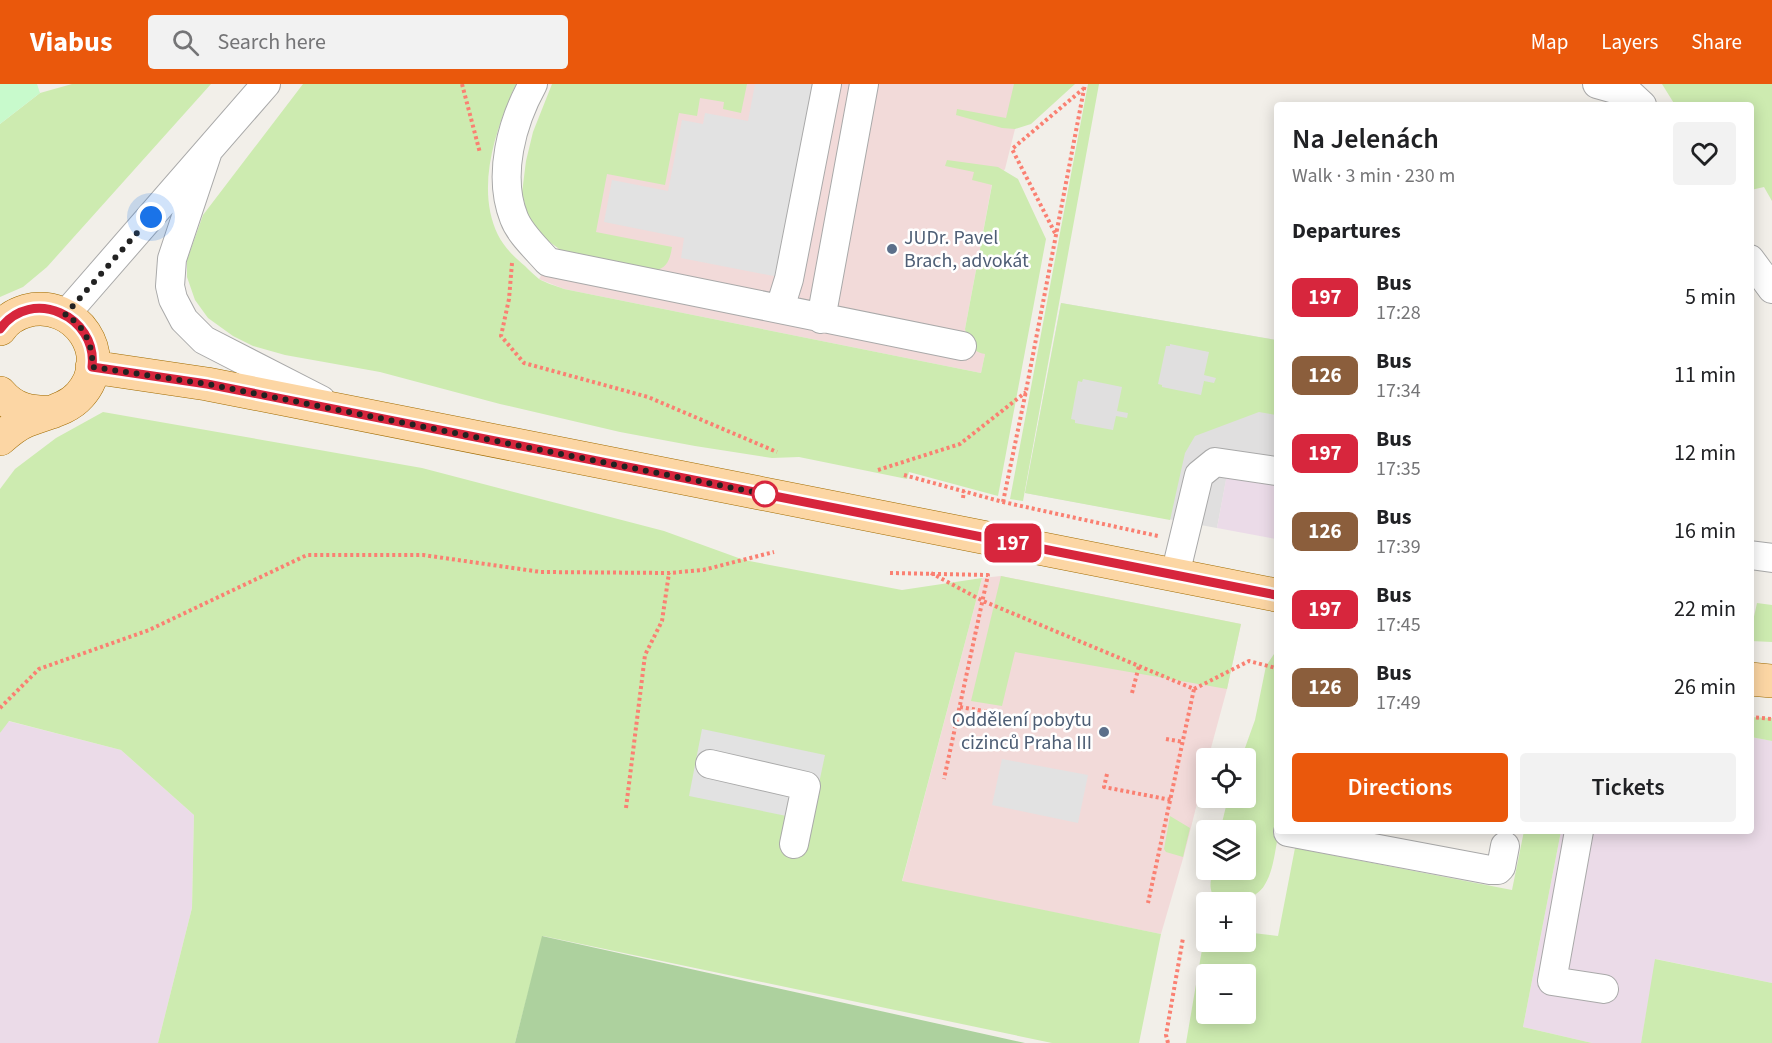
<!DOCTYPE html>
<html lang="en">
<head>
<meta charset="utf-8">
<style>
	body { margin:0; font-family:"Source Sans 3",sans-serif; background:#f2f2f2; color:#202124; height:100vh; display:flex; flex-direction:column; font-size:22px; white-space:nowrap }
	* { box-sizing:border-box; margin:0 }
	p { font-size:20px; color:#757577 }
	.icon { flex:none; width:33px; height:33px; fill:none; stroke:currentColor; stroke-width:2; stroke-linecap:round; stroke-linejoin:round }
	.map { position:relative; flex:1; overflow:hidden }
	.side { position:absolute; left:1274px; top:18px; width:480px; height:732px; display:flex; flex-direction:column; background:#fff; border-radius:6px; box-shadow:0 3px 15px #0003 }
	.side>* { flex:none }
	.badge { padding:0 12px; border-radius:9px; font-size:21px; line-height:39px }
	.buttons { position:absolute; left:1196px; top:664px; display:grid; gap:12px }
	.buttons a { display:grid; place-items:center; width:60px; height:60px; border-radius:6px; background:#fff; box-shadow:0 3px 15px #0003; font-size:30px }
	.you { position:absolute; width:30px; height:30px; margin:-15px; border:4px solid #fff; border-radius:50%; background:#1a73e8; box-shadow:0 0 0 9px #1a73e833 }
	.map>.badge { position:absolute; translate:-50% -50%; box-shadow:0 0 0 3px #fff }
	h2 { padding:0 18px; font-size:22px; line-height:54px }
	.round { display:grid; place-items:center; flex:none; width:63px; height:63px; border-radius:6px; background:#f2f2f2 }
	.summary { display:flex; align-items:center; justify-content:space-between; height:102px; padding:0 18px }
	h1 { font-size:28px; font-weight:600; line-height:45px }
	.action { display:flex; gap:12px; margin-top:auto; padding:12px 18px }
	.action a { flex:1; height:69px; border-radius:6px; background:#ea580c; color:#fff; font-size:24px; font-weight:600; line-height:69px; text-align:center }
	.action a+a { background:#f2f2f2; color:#202124 }
	ul { padding:0; list-style:none }
	li { display:flex; align-items:center; gap:18px; height:78px; padding:0 18px }
	li div { flex:1 }
	li b { display:block; font-size:22px }
	li em { font-style:normal }
	li .badge { min-width:66px; font-weight:700; text-align:center }
	header { display:flex; align-items:center; gap:36px; box-sizing:border-box; height:84px; padding:0 30px; background:#ea580c; color:#fff }
	header strong { font-size:28px }
	nav { display:flex; gap:33px; margin-inline-start:auto; font-size:21px }
	.search { width:420px; height:54px; background:#f2f2f2; display:flex; align-items:center; gap:15px; box-sizing:border-box; padding:0 21px; border-radius:6px; color:#757577; font-size:22px }
	.map>svg:first-child { display:block }
	.residential { fill:#e0dfdf }
	.commercial { fill:#f2dad9 }
	.industrial { fill:#ebdbe8 }
	.grass { fill:#cdebb0; fill-rule:evenodd }
	.forest { fill:#add19e }
	.park { fill:#c8facc }
	.parking { fill:#e2e2e2 }
	.lines { fill:none; stroke-linecap:round; stroke-linejoin:round }
	.minor-casing { stroke:#a9a9a9; stroke-width:30 }
	.major-casing { stroke:#a06b00; stroke-width:34 }
	.path { stroke:#fa8072; stroke-width:4; stroke-dasharray:3 3; stroke-linecap:butt }
	.minor { stroke:#fff; stroke-width:28 }
	.major { stroke:#fcd6a4; stroke-width:33 }
	.line-casing { stroke:#fff; stroke-width:14 }
	.line { stroke:#d7263d; stroke-width:9 }
	.walk { stroke:#222; stroke-width:6; stroke-dasharray:0 10.8 }
	.service-dot { fill:#5c6f8a; stroke:#fff; stroke-width:2 }
	.stop-dot { fill:#fff; stroke:#d7263d; stroke-width:3 }
	.labels { text-anchor:middle; dominant-baseline:central; stroke-width:5; stroke-linejoin:round; paint-order:stroke }
	.service-label { font-size:20px; fill:#4e5e75; stroke:#fff; text-anchor:start }
</style>
</head>
<body>
<header>
<strong>Viabus</strong>
<div class="search"><svg class="icon" aria-label="search" viewBox="0 0 24 24"><circle cx="10" cy="10" r="6"/><path d="M15 15l6 6"/></svg>Search here</div>
<nav><a>Map</a><a>Layers</a><a>Share</a></nav>
</header>
<div class="map">
<svg width="1772" height="959" viewBox="0 0 1772 959">
	<rect width="100%" height="100%" fill="#f2efe9"/>
	<path class="residential" d="M1061 219 1276 256V384L1227 391 1217 444 1025 409Z"/>
	<path class="commercial" d="M592 0H1032L1015 45 1005 85 992 100 965 245 969 261 985 270 981 289 564 205 539 195 558 164Z
		M1001 492 1241 540 1227 605 1208 675H1206V684L1184 771 1161 850 902 798 982 494Z"/>
	<path class="industrial" d="M1227 390 1276 400V455L1217 444Z
		M8 637 121 666 194 731 192 824 158 959H0V649Z
		M1751 653 1772 657V899L1656 875 1641 959H1592L1523 943 1561 747H1750Z"/>
	<path class="grass" d="M72 0H211L47 183 23 203 0 213V40L40 9Z
		M303 0H516C496 44 475 104 498 151 504 163 515 174 525 182 529 186 534 191 539 195 546 199 556 202 564 205L981 289 985 270C970 267 968 259 965 245L992 101 972 96 974 88 945 82 947 76 998 83 1018 95 1046 155 998 412 909 388 907 395 799 373 772 374 695 362 620 348 500 320 380 288 285 271 253 262 233 252 208 234 195 216 187 193V176L203 131Z
		M552 0H747L741 29 723 25 724 18 700 14 697 32 679 29 665 101 607 90 596 148 672 163C670 176 667 184 654 187L562 167 544 154 528 132 522 109 526 77 533 48Z
		M1014 0H1075L1031 40 1015 45 1002 44 956 31 957 25 1006 34Z
		M1088 0H1099L1023 417 1010 415Z
		M1662 0H1772V117L1764 103 1751 106 1750 21H1675Z
		M1061 219 1276 256V331L1259 328 1195 352 1185 369 1170 436 1025 409ZM1170 260 1209 268 1204 291 1216 294 1214 299 1204 297 1201 311 1162 303V301L1158 300 1166 262H1170ZM1083 295 1122 303 1117 327 1128 329 1127 334 1116 332 1113 346 1075 339V336L1071 335 1078 297 1082 298Z
		M103 328 422 384 664 447 744 476 902 506 982 494 902 797 1161 850 1139 959H1052L543 852 515 959H158L192 824 194 731 121 666 9 637 0 649V405L15 385 56 354Z
		M1001 492 1241 540 1227 605 1015 568 1002 622 971 617Z
		M1757 519 1772 521V558L1751 557V546Z
		M1276 567V747H1279C1275 765 1274 787 1264 802 1255 816 1220 830 1212 809 1209 802 1211 794 1213 786H1245V747H1220L1228 714H1245V675H1241L1255 636 1266 582Z
		M1750 633 1772 634V657L1751 653Z
		M1170 732 1190 744 1183 773 1166 768 1164 765Z
		M1524 747H1561L1523 943 1592 959H1186L1206 842V858H1245V848L1278 852 1295 764 1512 806ZM1206 891H1245V930H1206Z
		M1655 875 1772 899V959H1641Z"/>
	<path class="forest" d="M542 852 1025 959H515Z"/>
	<path class="park" d="M0 0H37L40 9 0 40Z"/>
	<path class="parking" d="M755 0H827L789 195 681 174 684 154 604 138 612 96 668 107 682 36 703 40 705 29 748 37Z
		M702 645 825 671 811 737 689 712Z
		M1002 675 1088 691 1078 739 992 721Z"/>
	<g class="lines">
		<g class="minor-casing">
			<path id="minor" d="M533 0C512 38 497 91 514 134 520 150 536 164 548 178 686 205 824 235 962 262
				M1597 0 1629 9 1642 21
				M208 67 172 175 170 202 173 215 184 236 204 256 321 316
				M1750 175 1772 205
				M780 224 789 195 827 0
				M65 231 266 0
				M821 235 864 0
				M1750 471 1772 474
				M1175 491 1199 391 1215 378 1276 387
				M710 680 806 702 794 760
				M1579 747 1552 897 1604 905
				M1288 748 1490 786H1498L1501 783 1505 762"/>
		</g>
		<g class="major-casing">
			<path id="major" d="M0 245C6 236 16 230 26 227 76 214 115 272 80 311 66 327 44 329 26 337 16 341 8 348 0 355
				M92 283 207 300 1276 511
				M0 309C14 326 31 329 52 328
				M1750 595 1772 597"/>
		</g>
		<path class="path" d="M462 0 480 69
			M1055 149 1012 65 1083 5
			M512 179 509 215 501 252 524 279 648 313 777 368
			M878 386 960 360 1026 308
			M904 391 1003 418 1158 452
			M963 414 964 407
			M1003 418 1026 307 1085 0
			M890 489 988 491 944 695
			M931 489 983 517 1194 605 1148 819
			M1194 605 1249 577 1276 584
			M1132 609 1139 582
			M960 623 1001 630
			M0 624 39 585 149 546 307 471H423L541 488 669 489 703 486 774 468
			M1750 633 1772 635
			M1166 655 1183 658
			M1107 690 1104 703 1171 716
			M626 724 645 571 662 537 669 489
			M1168 959 1166 951 1183 854"/>
		<use href="#minor" class="minor"/>
		<use href="#major" class="major"/>
	</g>
	<g class="lines">
		<g class="line-casing">
			<path id="line" d="M0 245C31 202 98 232 92 283L207 300 1276 511"/>
		</g>
		<use href="#line" class="line"/>
		<path class="walk" d="M151 133 65 231C84 240 94 263 92 283L207 300 769 411 765 410"/>
	</g>
	<g class="service-dot">
		<circle cx="892" cy="165" r="6"/>
		<circle cx="1104" cy="648" r="6"/>
	</g>
	<circle class="stop-dot" cx="765" cy="410" r="12"/>
	<g class="labels">
		<g class="service-label">
			<text x="904" y="154">JUDr. Pavel<tspan x="904" dy="23">Brach, advokát</tspan></text>
			<text x="1092" y="636" text-anchor="end">Oddělení pobytu<tspan x="1092" dy="23">cizinců Praha III</tspan></text>
		</g>
	</g>
</svg>
<div class="buttons">
<a><svg class="icon" aria-label="locate" viewBox="0 0 24 24"><circle cx="12" cy="12" r="6"/><path d="M12 2v4M12 18v4M2 12h4M18 12h4"/></svg></a>
<a><svg class="icon" aria-label="layers" viewBox="0 0 24 24"><path d="M12 4l9 5-9 5-9-5zM3 14l9 5 9-5"/></svg></a>
<a>+</a>
<a>−</a>
</div>
<div class="you" style="left:151px;top:133px"></div>
<b class="badge" style="left:1013px;top:459px;background:#d7263d;color:#fff">197</b>
<section class="side">
<div class="summary"><div><h1>Na Jelenách</h1><p>Walk · 3 min · 230 m</p></div><a class="round"><svg class="icon" aria-label="heart" viewBox="0 0 24 24"><path d="M12 20l-8-8c-3-5 5-10 8-4 3-6 11-1 8 4z"/></svg></a></div>
<h2>Departures</h2>
<ul>
<li><span class="badge" style="background:#d7263d;color:#fff">197</span><div><b>Bus</b><p>17:28</p></div><em>5 min</em></li>
<li><span class="badge" style="background:#8b5e3c;color:#fff">126</span><div><b>Bus</b><p>17:34</p></div><em>11 min</em></li>
<li><span class="badge" style="background:#d7263d;color:#fff">197</span><div><b>Bus</b><p>17:35</p></div><em>12 min</em></li>
<li><span class="badge" style="background:#8b5e3c;color:#fff">126</span><div><b>Bus</b><p>17:39</p></div><em>16 min</em></li>
<li><span class="badge" style="background:#d7263d;color:#fff">197</span><div><b>Bus</b><p>17:45</p></div><em>22 min</em></li>
<li><span class="badge" style="background:#8b5e3c;color:#fff">126</span><div><b>Bus</b><p>17:49</p></div><em>26 min</em></li>
</ul>
<div class="action"><a>Directions</a><a>Tickets</a></div>
</section>
</div>
</body>
</html>
